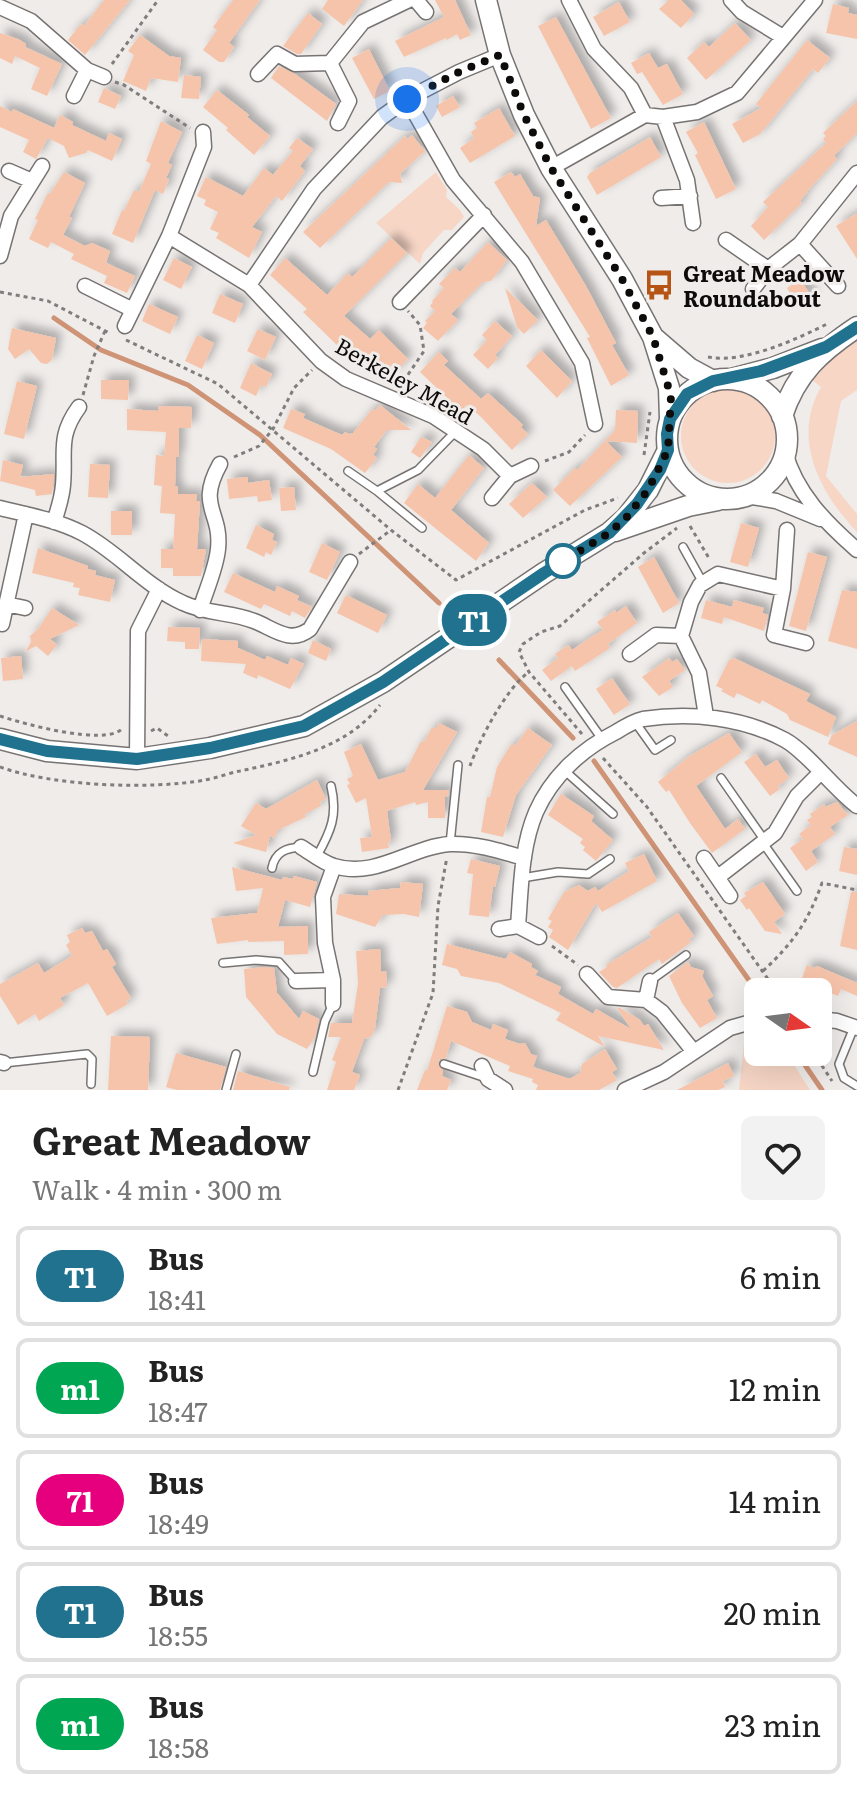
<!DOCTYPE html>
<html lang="en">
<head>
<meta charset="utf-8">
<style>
	body { margin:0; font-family:Literata,serif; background:#f2f2f2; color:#222; height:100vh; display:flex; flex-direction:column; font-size:30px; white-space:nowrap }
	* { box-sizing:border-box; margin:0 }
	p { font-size:26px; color:#767676 }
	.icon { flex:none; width:44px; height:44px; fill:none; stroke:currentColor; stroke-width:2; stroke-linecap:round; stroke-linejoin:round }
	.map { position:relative; height:1090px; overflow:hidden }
	.sheet { display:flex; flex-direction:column; background:#fff; flex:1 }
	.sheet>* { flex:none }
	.badge { padding:0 16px; border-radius:26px; font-size:28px; line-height:52px }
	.needle { width:52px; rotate:104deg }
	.controls { position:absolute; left:744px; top:978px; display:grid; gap:16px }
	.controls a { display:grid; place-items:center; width:88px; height:88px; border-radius:12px; background:#fff; box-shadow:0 8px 32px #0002; font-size:40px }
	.you { position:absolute; width:40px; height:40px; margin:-20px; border:6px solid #fff; border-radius:50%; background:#1a73e8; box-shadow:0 0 0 12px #1a73e833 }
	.map>.badge { position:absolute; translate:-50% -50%; box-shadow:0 0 0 4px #fff }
	.round { display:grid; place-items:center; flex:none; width:84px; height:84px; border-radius:12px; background:#f2f2f2 }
	.headline { display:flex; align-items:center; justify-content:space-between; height:136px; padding:0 32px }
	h1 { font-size:38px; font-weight:700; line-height:60px }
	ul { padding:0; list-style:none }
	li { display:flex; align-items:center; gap:24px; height:100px; margin:0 16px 12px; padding:0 16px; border:4px solid #e0e0e0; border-radius:12px }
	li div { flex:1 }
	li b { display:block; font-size:30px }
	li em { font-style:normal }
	li .badge { min-width:88px; font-weight:700; text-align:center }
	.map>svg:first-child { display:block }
	.green { fill:#f7d6c6 }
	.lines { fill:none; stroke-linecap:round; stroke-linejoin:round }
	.stream { stroke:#cf9375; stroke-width:5 }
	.building { fill:#f6c4ab; filter:url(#shadow) }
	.lane-casing { stroke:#777372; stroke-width:10 }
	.street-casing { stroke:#777372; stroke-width:17 }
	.secondary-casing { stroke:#777372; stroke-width:23 }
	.path { stroke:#807e7c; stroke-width:3; stroke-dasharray:4 4; stroke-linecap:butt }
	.lane { stroke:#fff; stroke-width:7 }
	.street { stroke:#fff; stroke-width:14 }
	.secondary { stroke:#fff; stroke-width:20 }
	.line-casing { stroke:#fff; stroke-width:18 }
	.line { stroke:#20728f; stroke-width:12 }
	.walk { stroke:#0d0c0b; stroke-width:8; stroke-dasharray:0 14.4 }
	.stop-dot { fill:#fff; stroke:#20728f; stroke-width:4 }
	.labels { text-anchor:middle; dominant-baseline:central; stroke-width:6; stroke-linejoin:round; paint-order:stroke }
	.poi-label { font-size:22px; font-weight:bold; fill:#0d0c0b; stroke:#efecea; text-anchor:start }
	.street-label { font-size:22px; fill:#0d0c0b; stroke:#efecea }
</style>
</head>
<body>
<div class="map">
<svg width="857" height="1090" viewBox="0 0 857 1090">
	<defs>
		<filter id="shadow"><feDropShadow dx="6" dy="-6" stdDeviation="4" flood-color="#0004"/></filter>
	</defs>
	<rect width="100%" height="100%" fill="#efecea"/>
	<path class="green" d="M436 172 447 190 446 197 460 210 464 217 452 230H444L423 253 420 264 376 223Z
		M857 337V390L841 401 826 476 857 514V532C820 493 791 439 821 387L807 376Z
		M681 436a47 47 0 1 1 94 0a47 47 0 1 1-94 0Z
		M758 1030V1052H786L810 1090H739L745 1034Z"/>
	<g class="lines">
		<path class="stream" d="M54 318 101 350 188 385 260 435 439 603
			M499 660 573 738
			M594 761 758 993
			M796 1052 822 1090"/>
	</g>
	<path class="building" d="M104 0H130L85 55 68 40 81 24 84 26Z
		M233 0H260L229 43 234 47 224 62H219L203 50 217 30 213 27Z
		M328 0H363L344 26 322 9Z
		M435 0H455L471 35 460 40 457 34 447 40 446 38 404 57 395 41 444 17Z
		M669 0H681L694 14 681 28 659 9Z
		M619 2 630 22 604 36 593 17Z
		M833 4 849 8 848 13 857 15V39L826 33Z
		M308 13 322 24 301 54H297L283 46Z
		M556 17 611 118 591 129 538 26Z
		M735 23 751 40 706 80 687 58 704 42 709 47Z
		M0 33 18 39 26 44 25 47 62 64 47 96 31 89 40 68 15 56 12 64 0 58Z
		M140 35 169 56 181 58 178 82 151 78 146 91 123 81 134 55 128 51Z
		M807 40 830 58 818 73 813 69 760 134 743 143 732 124 761 108 756 104Z
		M369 49 390 91 374 99 352 58Z
		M649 53 658 68 667 64 683 94 663 105 642 72 637 74 631 63Z
		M279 66 295 74 336 104 327 121 271 78Z
		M184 75 201 77 199 99 181 98Z
		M104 88 121 96 115 109 98 102Z
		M217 90 249 115 247 117 270 136 254 155 226 130 228 128 203 107Z
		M453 96 460 107 442 117 436 106Z
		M857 101V133L834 156 837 159 812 186 800 201 802 203 764 240 751 226 768 207 763 202 826 143 823 139 826 136 823 133Z
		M0 106 12 112 13 109 54 128 60 115 73 122 72 125 106 141 109 133 122 139 112 161 88 150 86 153 69 158 64 146 48 138 36 159 23 152 29 140 0 127Z
		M499 108 515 136 470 163 460 148 474 138 471 132 477 128 474 123Z
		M161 121 182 132 168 163 172 165 166 178 169 179 163 194 155 190 133 243 112 234 122 210 124 211 134 190 139 192 151 164 146 161Z
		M704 122 736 189 716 199 695 155 698 153 686 132Z
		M412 135 425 151 400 174 402 183 389 182 320 248 303 232 405 136 407 139Z
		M650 137 661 157 597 195 587 177 590 173Z
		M297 138 313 149 300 166 305 171 282 201 276 196 252 227 262 232 249 258 216 238 219 233 210 229 218 212 204 205 206 200 197 196 206 177 243 196 264 168 273 175 293 151 289 148Z
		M64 172 85 183 69 217 72 218 63 235 85 246 92 243 110 251 106 263 135 276 127 293 104 283 107 276 71 259 74 254 51 242 48 248 29 239 38 220 35 219 48 193 50 194Z
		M511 172 515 177 520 174 533 196 540 198 536 226 546 220 586 286 616 343 612 345 629 375 611 386 587 338 590 337 494 182Z
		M857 213V259L836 226Z
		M391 238 407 253 344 316 370 339 379 330 408 359 392 375 378 361 374 365 348 344 342 350 303 312 307 309 270 275 285 258 327 295 348 273 352 277Z
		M488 242 507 260 491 281 483 282 451 314 458 320 438 341 423 328 427 323 425 321 435 311 430 306 433 302 432 301 444 288 439 284 455 268 460 272Z
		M174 258 192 267 181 289 163 280Z
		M800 279 812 297 798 306 787 288Z
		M505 288 538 320 524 334 517 327Z
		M220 294 243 304 235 323 212 313Z
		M149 304 178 317 170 334 142 321Z
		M495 321 512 336 495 355 498 358 488 369 473 355 487 340 482 335Z
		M12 328 56 338 52 360 47 364 41 363 29 349 15 359 8 349Z
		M258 329 276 337 265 360 247 351Z
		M197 335 214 343 202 369 185 361Z
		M541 350 572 381 557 398 526 366Z
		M439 352 448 361 444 365 481 399 488 393 523 425 521 427 528 434 512 450 480 416 467 405 461 411 420 372Z
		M251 363 272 374 266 387 261 385 256 396 240 388Z
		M101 380H129L128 400 101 399Z
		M17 381 37 386 24 439 4 434Z
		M380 405 411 430H387L374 447 377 449 373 455 377 458 365 473 331 449 283 428 291 409 305 414 303 418 342 435 345 432 349 434 353 433 372 409 375 411Z
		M159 406 192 407 191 428H179V457L167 456 176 457 175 486 178 487V494H197L196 501H200L197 549H206L201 576H173V568H161V549H173L175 514 160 513 162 486 154 485 156 455 164 456 166 432 127 430V409L158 411Z
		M616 410 638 411 637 443 606 441 622 457 570 506 553 490 575 468 577 470 615 430Z
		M421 437 432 442 420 458 411 452Z
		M469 455 484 468 451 510 489 543 476 561 404 503 418 484 435 498Z
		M3 460 23 465 20 477 54 474 52 494 36 496 35 490 0 481Z
		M90 464 110 465 108 498 88 497Z
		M248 477V483L269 480 272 500 258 502 257 496 229 499 227 479Z
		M532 483 547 497 523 518 509 504Z
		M294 487 296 510 281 511 279 488Z
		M111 511H132V535H111Z
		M741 523 759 528 748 567 730 562Z
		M256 525 274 534 272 540 277 542 271 555 266 552 264 557 246 548Z
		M322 543 340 552 327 580 309 572Z
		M38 548 88 566V569L96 571 95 575 115 580 110 602 78 595 80 588 73 587 74 583 32 573Z
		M808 552 827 557 806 631 789 626Z
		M654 557 679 603 663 613 638 567Z
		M233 573 275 592 277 586 299 596 297 600 312 607 305 618 292 611 290 616 264 604 261 609 224 592Z
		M842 590 857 592V649L828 641Z
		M346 595 387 615 378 633 337 613Z
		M706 600 732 607 734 600 764 608 762 613 768 615 764 631 724 617 722 624 701 618Z
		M626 606 637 623 608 644 610 648 575 671 572 666 551 681 542 670 558 658 555 654 568 645 572 650 591 637 603 630 597 622 615 610 616 613Z
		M52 608 79 625 50 639 57 645 48 656 36 646 25 652 31 642 30 636 38 629Z
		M168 627 200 628 199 649H185V642L167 641Z
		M202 639 238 641V648L265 660 267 656 288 665 291 658 304 664 290 689 258 675 257 679 243 673 246 664 201 661Z
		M313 640 331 649 326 661 308 653Z
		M21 656 23 679 3 681 1 658Z
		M669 658 672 662 677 659 685 670 669 681 673 687 659 696 642 677Z
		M734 658 810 694 806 701 836 717 828 737 790 720 787 714 762 700 760 704 737 693 734 698 721 691 723 689 716 686 729 660Z
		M612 678 630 704 614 715 596 689Z
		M857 721V757L828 744 832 735Z
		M439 723 457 732 423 790H449L448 796 445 797V818H428V802L416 805 415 802 387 811 391 841 388 842 389 848 362 852 360 838 372 837 366 798 356 803 347 785 350 784 347 779 353 776 344 752 361 744 378 780 405 772 421 741 424 742 432 727 436 729Z
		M528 728 552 745 516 795 503 837 481 832 487 797H490L497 767 512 743 515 746Z
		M729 733 742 752 696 786 725 829 738 819 745 829 712 853 690 823 669 790 666 792 658 782 688 757Z
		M756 754 765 767 777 760 789 778 778 786 780 789 770 796 744 762Z
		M317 780 326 799 320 802 321 806 305 814 306 817 278 830 274 838 270 836 266 852 233 843 256 835 241 826 256 803 266 809Z
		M561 794 594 816 591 821 613 840 596 861 583 850 585 847 580 843 583 839 548 815Z
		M837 802 848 815 830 827 835 834 811 851 818 862 806 871 790 848 803 839 799 834 811 825 807 820 812 817 810 814 824 804 825 807Z
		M844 847 857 849V875L839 871Z
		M644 854 657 881 602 912 596 903 568 950 549 937 553 930 548 927 552 921 548 919 564 892 579 885 588 891 595 887 598 891 629 871 625 863Z
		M471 859 500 866 495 887 493 886 489 917 469 915 473 874 467 873Z
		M232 867 282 880 283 877 293 879 294 876 317 882 310 907 285 900 278 927 308 926V954L284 955V941L248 942V940L217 944 211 918 257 913 263 888 236 891Z
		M401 882 423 884 419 917 404 914 383 915 375 927 336 914 339 894 369 896 368 891 400 888Z
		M763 882 785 914 774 922 782 934 765 931 749 908 747 910 740 900 746 896 744 893Z
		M851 892H857V950L840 946Z
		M678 913 694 936 689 939 691 942 662 964 659 959 617 988 613 987 599 972 607 967 606 965 652 937 649 932Z
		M82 928 85 933 92 931 103 951 107 949 116 964 112 967 131 998 126 1001 128 1004 107 1016 88 983 60 998 64 1005 39 1021 35 1014 18 1025 0 996V984L38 963 44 973 72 956 66 945 70 942 67 935Z
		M447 944 506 959 510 952 532 964 531 967 538 971 535 975 561 987 558 994 593 1014 596 1009 631 1029 617 1008H620L640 1020 644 1026 648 1024 664 1050 598 1036 605 1047 556 1020 561 1013 499 983 461 976 457 969 442 965Z
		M380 949 381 972 386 971 387 987 380 988 375 1028 372 1036 364 1039 352 1072 360 1075 354 1090H327L336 1062 332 1060 341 1037H328L331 1023H352L358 984 356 951Z
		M688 962 691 967 704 971 702 976 713 996 707 1000 717 1018 700 1028 682 1003 669 976Z
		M807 965 814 968 817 966 857 983V996L841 989 838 996 801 981Z
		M265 967 274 968 277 993 299 1019 303 1011 319 1019 315 1037 307 1049 277 1034 246 997 244 969Z
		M447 1006 467 1012 472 1022 491 1030 493 1024 508 1030 505 1039 520 1044 525 1043 531 1054 537 1056 533 1067 570 1079 580 1073 582 1064 605 1049 617 1069 612 1072 617 1080 599 1090H536L538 1085 532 1082 533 1079 508 1071 510 1066 451 1041 446 1058 440 1059 438 1063 443 1071 442 1076 451 1080 447 1090H417L425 1070 427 1071Z
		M111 1036 150 1037 148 1090H108Z
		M176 1053 226 1067 220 1090H177L166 1087Z
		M728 1063 734 1076 723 1081 725 1087 718 1090H677Z
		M238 1071 290 1087 289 1090H233Z"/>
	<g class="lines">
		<g class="lane-casing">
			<path id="lane" d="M348 471 377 491
				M422 528 377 491 418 470 456 431
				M683 547 703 583
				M565 687 602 739
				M635 722 655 750 671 740
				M565 771 613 814
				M721 778 765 841
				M763 843 797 891
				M450 844 458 765
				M317 856C331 831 338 815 331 786
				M272 868C275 852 286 848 301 847
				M522 878 558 872 588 874 610 859
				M223 963 256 960 279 962 296 981
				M650 981 686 955
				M854 1027 839 1064 844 1078 857 1086
				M4 1063 87 1054 92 1059 91 1084
				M444 1064 486 1078
				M313 1072 325 1021 333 1004
				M226 1090 236 1054"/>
		</g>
		<g class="street-casing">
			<path id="street" d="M416 0 426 12
				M569 0 594 49 631 88 645 115
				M731 0 742 12 783 37
				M0 7 31 21 87 70 104 77
				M330 63 349 101 338 123
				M258 74 277 54 295 64 330 63 363 22 409 0
				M74 96 87 70
				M407 99 453 180 522 262 582 363 595 424
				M663 117 687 180 693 223
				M551 168 645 115 663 117 697 112 737 93 815 0
				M9 171 32 181
				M661 198 690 196
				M169 236 249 285 321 361 346 379 433 416 483 449 510 476
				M726 240 768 269
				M800 244 838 286
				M0 256 11 216 42 166
				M249 285 314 189 382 117 407 99 459 72 500 55
				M85 286 133 310
				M753 289 768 269 800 244 857 173
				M400 302 484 215
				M125 326 169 236 204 147 203 132
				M785 452C796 493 826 523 857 550
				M746 496 776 501 820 519
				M492 498 510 476 531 466
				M0 508C28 515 57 520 82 533 118 552 145 586 183 603 206 614 231 612 254 621 273 628 290 645 310 629L350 562
				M54 522C58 510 62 497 63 485 66 452 57 437 79 407
				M787 530 783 589 774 635 806 643
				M6 604 25 608
				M200 610C206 590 216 569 218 549 222 511 196 507 220 464
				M2 624 26 514
				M630 654 656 635 681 636
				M706 716 699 673 681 636 691 602 700 585 718 574 783 589
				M137 759 138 631 159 589
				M301 847C311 853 323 863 334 866 376 879 410 847 450 844 475 843 500 851 524 858
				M704 858 730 896
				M718 877 775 833 797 796 820 773
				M499 929 518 926
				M539 937 518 926C521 889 521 847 536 812 552 776 582 749 616 732 624 727 634 721 643 719 691 712 742 717 785 740 807 752 834 789 857 806
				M587 974 608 997 646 1000
				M333 980V1004
				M296 981 333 980 325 943 323 897 334 866
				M650 981 646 1000 662 1012 694 1052
				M818 1019 837 1021 857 1028
				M0 1062 4 1063
				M482 1066 488 1079 505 1090
				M625 1090 664 1072 730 1028 758 1020"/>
		</g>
		<g class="secondary-casing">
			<path id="secondary" d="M486 0 500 55 524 115 551 168 622 279 653 337 669 388 670 419
				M653 337 689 368 713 381
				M731 379 773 368 822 349
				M667 439a60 60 0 1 1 120 0a60 60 0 1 1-120 0Z
				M782 416C796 373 821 351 857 327
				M615 531 688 506 718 500
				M0 739 47 751 137 759 210 748 304 726 383 682 544 573 609 533 626 518 648 490 668 450"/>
		</g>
		<path class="path" d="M112 64 158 0
			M115 82 124 85 190 128
			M0 292 48 301 111 334
			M126 340 218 384 391 530 456 580 585 510 618 498
			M708 357C744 364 797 339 829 323
			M399 388 424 351 420 325 408 311
			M83 395 94 356 105 331
			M644 455 650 412
			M234 457 259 446 273 429 294 388 312 370
			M545 461 569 452 585 435
			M690 526 710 560
			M359 554 391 530
			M0 716C24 724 104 746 122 729
			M151 731 157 728 168 736
			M582 734 529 672 519 652 523 644 541 632 560 626 644 553 677 528
			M603 758 647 807 777 992
			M470 766C479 740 507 687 529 672
			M0 767C52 786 150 790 205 780 217 778 229 773 240 771 291 760 347 748 380 705
			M552 946 578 965
			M763 971C793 943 808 922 822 883L857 890
			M813 1052 832 1081
			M398 1090 433 993 438 906 447 857"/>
		<use href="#lane" class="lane"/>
		<use href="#street" class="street"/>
		<use href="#secondary" class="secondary"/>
	</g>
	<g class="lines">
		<g class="line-casing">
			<path id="line" d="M0 739 47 751 137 759 210 748 304 726 383 682 544 573 609 533 637 504 660 470 668 450 667 434 670 419 687 394 713 381 761 371 826 347 857 327"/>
		</g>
		<use href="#line" class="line"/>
		<path class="walk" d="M407 99 459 72 500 55 524 115 551 168 622 279 653 337 671 396 668 450 648 490 626 518 609 533 563 561"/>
	</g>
	<defs>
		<g id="bus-bare" transform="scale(2.4)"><path d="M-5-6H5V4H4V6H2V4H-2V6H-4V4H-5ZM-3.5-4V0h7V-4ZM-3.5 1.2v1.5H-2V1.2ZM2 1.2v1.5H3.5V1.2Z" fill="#b55414" stroke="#efecea" stroke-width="2.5" paint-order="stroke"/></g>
	</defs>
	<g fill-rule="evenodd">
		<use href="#bus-bare" x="659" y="285"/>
	</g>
	<circle class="stop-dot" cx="563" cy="561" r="16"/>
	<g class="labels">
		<g class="poi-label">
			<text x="683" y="272">Great Meadow<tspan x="683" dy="25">Roundabout</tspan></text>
		</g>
		<g class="street-label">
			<text transform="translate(405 380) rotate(29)">Berkeley Mead</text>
		</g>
	</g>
</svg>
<div class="controls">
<a><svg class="needle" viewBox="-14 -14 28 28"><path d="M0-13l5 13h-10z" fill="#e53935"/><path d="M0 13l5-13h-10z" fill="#767676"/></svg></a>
</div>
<div class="you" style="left:407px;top:99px"></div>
<b class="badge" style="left:474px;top:620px;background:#20728f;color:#fff">T1</b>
</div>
<section class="sheet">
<div class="headline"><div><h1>Great Meadow</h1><p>Walk · 4 min · 300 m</p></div><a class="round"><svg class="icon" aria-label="heart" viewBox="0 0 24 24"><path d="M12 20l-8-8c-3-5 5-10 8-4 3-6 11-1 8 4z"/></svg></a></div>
<ul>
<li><span class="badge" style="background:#20728f;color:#fff">T1</span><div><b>Bus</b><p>18:41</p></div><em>6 min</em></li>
<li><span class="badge" style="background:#00a651;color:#fff">m1</span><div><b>Bus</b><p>18:47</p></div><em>12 min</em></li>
<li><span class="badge" style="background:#e6007e;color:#fff">71</span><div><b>Bus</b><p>18:49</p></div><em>14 min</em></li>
<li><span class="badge" style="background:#20728f;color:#fff">T1</span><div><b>Bus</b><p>18:55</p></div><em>20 min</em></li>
<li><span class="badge" style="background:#00a651;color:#fff">m1</span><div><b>Bus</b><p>18:58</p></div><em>23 min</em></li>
</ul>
</section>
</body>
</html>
